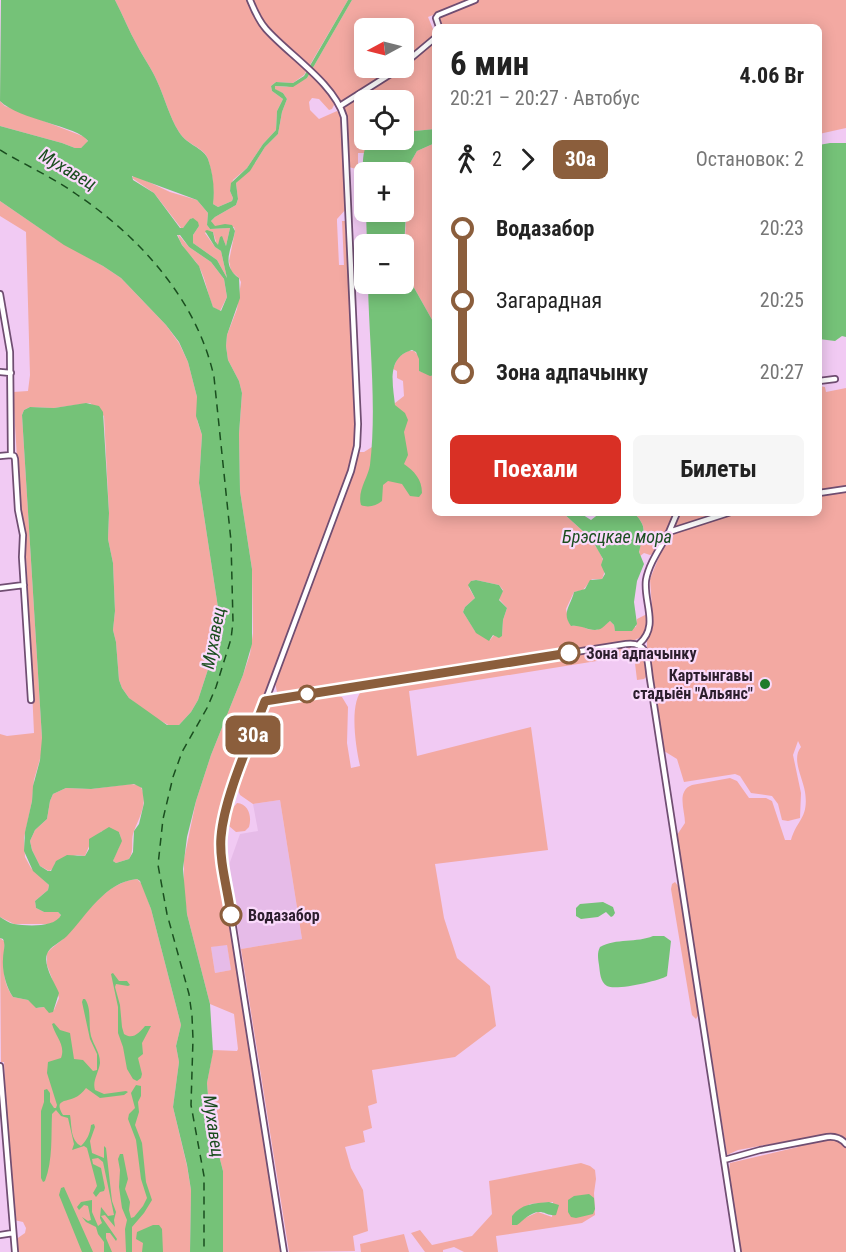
<!DOCTYPE html>
<html lang="ru">
<head>
<meta charset="utf-8">
<style>
	body { margin:0; font-family:"Roboto Condensed",sans-serif; background:#f6f6f6; color:#222; height:100vh; display:flex; flex-direction:column; font-size:22px; white-space:nowrap }
	* { box-sizing:border-box; margin:0 }
	p { font-size:20px; color:#767676 }
	.icon { flex:none; width:33px; height:33px; fill:none; stroke:currentColor; stroke-width:2; stroke-linecap:round; stroke-linejoin:round }
	.map { position:relative; flex:1; overflow:hidden }
	.side { position:absolute; left:432px; top:24px; width:390px; height:492px; display:flex; flex-direction:column; background:#fff; border-radius:9px; box-shadow:0 3px 15px #0003 }
	.side>* { flex:none }
	.badge { padding:0 12px; border-radius:9px; font-size:21px; line-height:39px }
	.needle { width:39px; rotate:263deg }
	.buttons { position:absolute; left:354px; top:18px; display:grid; gap:12px }
	.buttons a { display:grid; place-items:center; width:60px; height:60px; border-radius:9px; background:#fff; box-shadow:0 3px 15px #0003; font-size:30px }
	.map>.badge { position:absolute; translate:-50% -50%; box-shadow:0 0 0 3px #fff }
	.legs { display:flex; align-items:center; gap:9px; height:66px; padding:0 18px; font-size:20px }
	.legs p { margin-inline-start:auto }
	.head { display:flex; align-items:center; justify-content:space-between; height:102px; padding:0 18px }
	h1 { font-size:33px; font-weight:700; line-height:45px }
	.button { display:flex; gap:12px; margin-top:auto; padding:12px 18px }
	.button a { flex:1; height:69px; border-radius:9px; background:#d93025; color:#fff; font-size:24px; font-weight:700; line-height:69px; text-align:center }
	.button a+a { background:#f6f6f6; color:#222 }
	ul { padding:0 18px; list-style:none }
	li { display:flex; align-items:center; gap:21px; height:72px; font-size:22px }
	li i { display:grid; place-items:center; width:9px; height:100%; margin:0 8px; background:currentColor }
	li i::after { content:''; width:15px; height:15px; margin:-8px; border:4px solid; border-radius:50%; background:#fff }
	li p { margin-inline-start:auto }
	li:first-child i { background:linear-gradient(#0000 50%,currentColor 0) }
	li:last-child i { background:linear-gradient(currentColor 50%,#0000 0) }
	.map>svg:first-child { display:block }
	.built { fill:#e6bbe8 }
	.green { fill:#f3a9a2; fill-rule:evenodd }
	.water { fill:#75c278; fill-rule:evenodd }
	.lines { fill:none; stroke-linecap:round; stroke-linejoin:round }
	.ferry { stroke:#1a4e1f; stroke-width:1.5; stroke-dasharray:8 6; stroke-linecap:butt }
	.minor-casing { stroke:#704e72; stroke-width:8 }
	.minor { stroke:#fff; stroke-width:4.5 }
	.line-1-casing { stroke:#fff; stroke-width:14 }
	.line-1 { stroke:#8b5e3c; stroke-width:9 }
	.stop-1-dot { fill:#fff; stroke:#8b5e3c; stroke-width:3 }
	.poi-dot { fill:#1e7b2a; stroke:#fadafb; stroke-width:2 }
	.labels { text-anchor:middle; dominant-baseline:central; stroke-width:4.5; stroke-linejoin:round; paint-order:stroke }
	.stop-label { font-size:16px; font-weight:bold; fill:#2c1e2d; stroke:#fadafb; text-anchor:start }
	.poi-label { font-size:16px; font-weight:bold; fill:#2c1e2d; stroke:#fadafb; text-anchor:end }
	.water-label { font-size:18px; font-style:italic; fill:#1a4e1f; stroke:#fadafb }
</style>
</head>
<body>
<div class="map">
<svg width="846" height="1252" viewBox="0 0 846 1252">
	<rect width="100%" height="100%" fill="#f1caf3"/>
	<path class="built" d="M280 800 302 939 241 949 237 924 239 923 229 865 240 834 258 831 253 804Z
		M227 944 231 970 215 973 211 947Z"/>
	<path class="green" d="M115 0H348L304 75 293 83 276 82 271 86 272 91 283 99 277 111 276 130 263 144 247 168 233 180 230 191 233 198 232 201 218 207 213 204C214 189 213 174 208 159 204 147 188 146 179 132 169 116 165 98 157 81 152 69 143 57 137 45 129 31 123 15 115 0Z
		M352 0H471L428 17 435 34V129L404 132V100H364V140H370L364 153H358V166L356 169 349 167 346 124 342 108 312 73 311 75 332 97 334 105 332 109 329 110 319 99 312 98 309 102 310 110 319 119 337 111 340 113 342 122 346 209 337 219V222L339 265H344L342 221H345L356 421 355 448 350 466 233 777 219 828 218 845 235 945 234 954 281 1252H223V1171L210 1120 207 1083 213 1050 237 1051 238 1049 234 1014 210 1004 187 914 184 891V859L196 801 211 755 243 675 250 654 253 633 252 569 240 491 239 434 242 393 239 381 228 360 226 346 227 335 237 309 241 282 239 278 231 271 229 261 235 231 234 227 213 226 211 221 215 217 236 205 238 199 236 183 253 166 265 147 278 134 282 112 287 99 283 93 274 89 275 86 287 87 307 78ZM364 28H404V68H364ZM227 945 231 970 215 973 211 947Z
		M478 0H846V128L819 134V27H441L438 18 440 15Z
		M0 101 5 106 85 137 88 142 81 148H75L62 143 0 126Z
		M435 143V325L408 277 404 260 409 165 417 151Z
		M134 175 170 192 197 200 208 213 207 225 210 229 230 228 226 246 223 239 220 241 219 245H217L213 232 209 231 205 233 215 247 221 251 227 278 217 260 193 243V235L199 226 192 218 183 228H181L154 193 132 178Z
		M0 201 54 238 103 266 121 278 166 325 179 343 188 362 197 397V420L202 435 199 483 219 614 214 651 198 700 191 712 179 725 170 726 152 716 129 698 122 688 119 680 116 642 113 630 115 611 113 563 108 539 109 513 104 416 90 403 54 408 30 407 24 410 22 415 42 738V752L34 780 32 801 24 838 25 857 31 868 49 885 48 890 35 901 36 908 44 912H58L61 915 57 921 49 924H14L0 917V734L7 736 34 733 25 535 20 508 13 392 28 391 30 375 26 232 0 216Z
		M178 234 189 247 211 262 224 279 227 297 220 311 213 307C207 293 205 274 196 262 189 254 179 244 178 234Z
		M408 351H414L419 356V371L433 376 435 375V513H563C579 528 614 555 602 579H592L583 590 574 592 566 609 569 623 573 626 581 625 587 629 597 630 610 621 614 625 615 630 636 627 637 619 647 614V624L643 636 635 640 284 695 277 692 275 683 350 481 358 452H364L372 447 395 403 404 396 403 381 397 378V371L393 369 398 357ZM476 580 499 585 503 590 499 599 507 608 503 620 502 636 497 637 494 635 490 640 475 631 463 612 465 607 475 598 469 588 471 581Z
		M819 386 825 387 826 392 846 388V487L819 491Z
		M846 492V1252H740L728 1177 730 1163 798 1147 799 1139 738 1150 727 1155 677 835 685 823C685 810 676 791 692 785L730 778 737 781 749 798H766L772 801 785 840H791C797 819 809 818 805 792 803 778 791 759 801 747L798 741 793 755 801 793 800 818 788 821 782 820 778 804 772 796 751 793 740 776 735 774 684 782 677 759 664 751 662 745 647 651V640L653 623 650 579 661 552 674 534 734 513H819V495Z
		M634 513H708L709 517 668 530 653 554 650 555 644 553 640 556C635 538 655 534 634 513Z
		M635 645 643 651 647 676 644 679 637 680 634 655 409 691 417 756 531 727 548 850 435 864 444 918 457 958 490 986 496 1026 455 1057 372 1070 377 1103 368 1106 372 1128 363 1131 365 1142 345 1147 351 1168 363 1190 368 1231 353 1236 355 1251 289 1252 241 949 302 939 280 800 253 804 240 795 238 790 266 712C269 709 269 708 273 705 284 699 331 693 342 697L348 707 347 743 351 768 360 766C356 748 348 701 364 688L588 652 592 654H599L604 650Z
		M130 784 140 785C149 801 140 816 134 831 130 840 135 850 129 859L116 863 113 861C116 851 124 843 119 832L102 831 92 839 85 856 77 855 62 859 55 863 53 869 49 871 40 866 32 850 30 841 35 830 47 819 50 801 53 794 66 788 91 789Z
		M237 803C249 804 252 817 249 827L245 831 236 832 229 826 231 810Z
		M137 879 142 884 151 909 181 1025 176 1046 179 1062 173 1107 187 1166 191 1190 190 1252H16L15 1240 25 1233 26 1228 23 1222 14 1220 7 1142 4 1062H1L0 938 5 942C3 961 1 981 13 997L28 1000 38 1008 44 1007 54 1010 59 998 47 965V953C53 946 62 941 68 934 87 913 106 882 137 879Z
		M675 882 679 887 699 1014 696 1019 692 1015 671 889 672 884Z
		M581 1163 590 1166 595 1170 596 1179 594 1193 595 1215 582 1223 496 1236 498 1252H464L454 1247 443 1250V1252H425L411 1233 420 1230 432 1245 472 1236 492 1214 489 1181ZM553 1202 552 1217 538 1212 512 1224V1216L530 1204Z
		M404 1234 409 1252H361L360 1244Z"/>
	<path class="water" d="M1 0H115C123 15 129 31 137 45 143 57 152 69 157 81 165 98 169 116 179 132 188 146 203 147 208 159 213 173 215 190 213 204L218 207 232 201 233 198 230 191 231 183 247 168 263 144 276 130 277 111 283 99 272 91 271 86 276 82 293 83 304 76 348 0H352L307 78 293 87 275 86V89L283 93 287 99 282 112 278 134 265 147 250 171 236 183 238 199 236 205 215 217 211 221 215 226 225 224 232 225 235 231C232 249 220 264 239 278L240 298 227 335 226 346 228 360 239 381 242 393 239 434 240 491 252 569V644L243 675 211 755 196 801 187 837 183 869 187 914 210 1004 213 1052 207 1083 210 1120 223 1171V1252H190L191 1190 187 1165 173 1107 179 1062 176 1046 181 1025 151 909 140 881 137 879C105 882 87 915 67 936 61 942 49 947 47 954 43 966 55 983 59 993L53 1012 49 1013 44 1007 36 1008 28 1000 13 997C6 987 2 971 3 959 3 951 6 946 3 939L0 938V917C5 920 9 923 14 924 26 926 55 928 61 915L58 912H44L36 908 35 901 48 890 49 885 33 871 24 851 25 832 32 801 33 786 40 760 42 738 22 415 24 410 30 407 54 408 86 403 99 406 103 412 109 513 108 539 113 563 115 611 113 630 116 642 119 680 122 688 129 698 167 725H179L191 712 198 700 214 651 219 614 199 483 202 435 196 416 197 397 188 362 179 342 166 325 121 278 103 266 64 245 0 201V126L62 143 75 148H81L88 141C78 126 19 120 0 101ZM132 176 197 200 208 213 207 225 210 229 230 228 226 246 222 236 220 237 218 245 215 241 213 232 207 230 205 231 215 247 221 251 227 278 217 260 193 243V235L199 226 198 222 193 218 190 219 183 228H180L154 193 133 180ZM177 235H180L189 247 211 262 224 279 227 297 221 311 213 307 199 266 182 245ZM134 784 142 788 144 803 139 824 134 831 133 852 129 859 116 863 113 861 122 841 119 832 109 827 89 839V849L85 856 67 855 56 861 51 871H48L40 866 32 850 30 841 35 830 47 819 50 801 53 794 66 788 91 789Z
		M435 129V143L417 151 409 165 404 247V244H367L366 212H404V172H364V191C364 175 359 152 370 140H404V132Z
		M830 143H846V337L842 336 835 341 819 339V145Z
		M404 260 408 277 435 325V375L430 376 419 371V359L416 352 412 350C386 357 393 385 395 405L405 413 408 420 404 432 408 455 404 464C414 471 422 479 422 493L419 497 410 496 402 484 388 481 383 485 382 501C376 506 368 508 361 505 357 491 368 478 370 465 377 407 369 342 368 284H404Z
		M563 513H580L591 520 600 513H634C649 528 643 534 639 552L644 564 637 581 634 602 637 624 632 631H615L614 625 610 621C607 623 605 626 602 628 592 634 582 624 571 626 561 613 571 605 574 592L585 589 590 580 602 579 605 574 601 565 603 559 595 545 585 533Z
		M476 580 499 585 503 591 499 600 507 608 503 620 502 636 499 638 493 635 489 641 476 633 463 612 465 607 475 598 468 585 471 581Z
		M603 902 613 907 615 913 613 916 611 917 606 912 598 917 581 919 576 916V908L580 904Z
		M653 936H664L671 941 667 976C659 981 615 991 607 986 600 982 600 972 599 965 598 958 597 953 600 947 616 938 637 943 653 936Z
		M113 973 119 981H127L130 985 128 986 116 984 115 987 120 1005 122 1027 124 1034C133 1040 139 1033 145 1026H151L142 1043 143 1054 138 1058 142 1074 141 1078 137 1081 133 1079 127 1069 123 1047 118 1033V1007L111 974Z
		M83 999H85C92 1009 88 1024 91 1036 94 1046 100 1052 100 1063 99 1072 92 1081 95 1090L104 1094 126 1091 128 1092 124 1095 100 1098 86 1088C83 1092 79 1096 74 1098 64 1102 54 1100 63 1115H70C72 1126 70 1140 81 1146 87 1140 90 1134 91 1125L94 1124 95 1127 90 1141 92 1153 104 1158V1146L106 1148 112 1201 116 1212 114 1220 115 1227 105 1215 101 1216 117 1239 116 1241 110 1233H106V1238L112 1252H104V1242L98 1234 96 1227 86 1222 82 1217 88 1221 91 1220 88 1206 84 1205 79 1210 77 1207 81 1202 92 1200V1212L98 1226 102 1223 100 1218 101 1207 108 1216 114 1215 103 1162 98 1158 92 1159 93 1164 101 1168 105 1188 104 1191 100 1192 96 1197 93 1193 97 1186 96 1182 87 1148 84 1146 72 1150 74 1144 68 1118 61 1116 56 1110 52 1114C51 1136 53 1160 45 1181L43 1182 41 1178V1111L44 1102V1090L47 1089 50 1093V1102L54 1108H56L57 1105 47 1073 48 1062 61 1058C66 1045 55 1036 52 1024L54 1023 60 1030 70 1033 74 1059 83 1060 93 1071 97 1070V1054L90 1039 82 1002Z
		M136 1085 141 1086V1096L138 1102 139 1112 135 1125 142 1143 146 1182 152 1200 144 1213 132 1227V1252H126L125 1229 127 1220 122 1208 119 1187 120 1170 118 1159 120 1154H123L128 1179 125 1189 130 1202 129 1210 131 1218 134 1217 143 1206 147 1198 141 1179 136 1140 128 1119 129 1114 135 1108 131 1093Z
		M64 1187 93 1252H82L59 1195 61 1188Z
		M589 1194 594 1198 595 1209 593 1214 576 1218 571 1217 568 1212V1200L574 1196Z
		M549 1202 559 1205 556 1215C549 1216 547 1213 541 1212 531 1211 524 1220 517 1225H512V1216C521 1204 534 1203 549 1202Z
		M153 1225H159L162 1229 163 1252H142L143 1243 136 1239 137 1232Z"/>
	<g class="lines">
		<path class="ferry" d="M0 150C25 165 52 177 76 194 140 237 197 300 214 377L231 541 233 622 231 639 216 687 207 708 182 752 173 777 163 819 158 865 167 914 189 994 192 1016 193 1039 191 1105 204 1176V1252"/>
		<g class="minor-casing">
			<path id="minor" d="M250 0C254 10 259 21 266 29 289 55 334 83 344 117L358 424 357 446 351 471 233 788 221 835 222 857 284 1252
				M439 27 436 18 438 15 475 0
				M404 64 435 38
				M340 106 400 68
				M0 294 10 352 11 455
				M0 372 11 373
				M819 381 835 379
				M11 455 14 456 15 459 18 510 23 535 22 557 31 700
				M0 456 11 455
				M819 493 846 489
				M669 532 677 513
				M0 588 24 585
				M639 644C660 626 643 602 646 580 649 563 661 547 669 532L728 513
				M265 701 626 644C650 641 647 661 650 679L738 1252
				M0 1066 15 1252
				M724 1160 760 1150 827 1137C835 1136 841 1138 846 1144
				M0 1235 13 1233"/>
		</g>
		<use href="#minor" class="minor"/>
	</g>
	<g class="lines">
		<g class="line-1-casing">
			<path id="line-1" d="M231 915C228 890 219 862 221 837 224 797 251 739 265 701L569 653"/>
		</g>
		<use href="#line-1" class="line-1"/>
	</g>
	<g class="stop-1-dot">
		<circle cx="569" cy="653" r="10"/>
		<circle cx="307" cy="694" r="8"/>
		<circle cx="231" cy="915" r="10"/>
	</g>
	<circle class="poi-dot" cx="765" cy="684" r="6"/>
	<g class="labels">
		<g class="stop-label">
			<text x="586" y="653">Зона адпачынку</text>
			<text x="248" y="915">Водазабор</text>
		</g>
		<g class="poi-label">
			<text x="753" y="675">Картынгавы<tspan x="753" dy="18">стадыён "Альянс"</tspan></text>
		</g>
		<g class="water-label">
			<text transform="translate(68 169) rotate(31)">Мухавец</text>
			<text x="617" y="536">Брэсцкае мора</text>
			<text transform="translate(213 638) rotate(-79)">Мухавец</text>
			<text transform="translate(214 1126) rotate(82)">Мухавец</text>
		</g>
	</g>
</svg>
<div class="buttons">
<a><svg class="needle" viewBox="-14 -14 28 28"><path d="M0-13l5 13h-10z" fill="#e53935"/><path d="M0 13l5-13h-10z" fill="#767676"/></svg></a>
<a><svg class="icon" aria-label="locate" viewBox="0 0 24 24"><circle cx="12" cy="12" r="6"/><path d="M12 2v4M12 18v4M2 12h4M18 12h4"/></svg></a>
<a>+</a>
<a>−</a>
</div>
<b class="badge" style="left:253px;top:735px;background:#8b5e3c;color:#fff">30а</b>
<section class="side">
<div class="head"><div><h1>6 мин</h1><p>20:21 – 20:27 · Автобус</p></div><b>4.06 Br</b></div>
<div class="legs"><svg class="icon" aria-label="walk" viewBox="0 0 24 24"><circle cx="13" cy="4" r="2"/><path d="M13 8l-2 6 4 7M11 14l-3 7M7 12l3-4h3l4 4"/></svg>2<svg class="icon" aria-label="forward" viewBox="0 0 24 24"><path d="M9 5l7 7-7 7"/></svg><b class="badge" style="background:#8b5e3c;color:#fff">30а</b><p>Остановок: 2</p></div>
<ul>
<li><i style="color:#8b5e3c"></i><b>Водазабор</b><p>20:23</p></li>
<li><i style="color:#8b5e3c"></i><span>Загарадная</span><p>20:25</p></li>
<li><i style="color:#8b5e3c"></i><b>Зона адпачынку</b><p>20:27</p></li>
</ul>
<div class="button"><a>Поехали</a><a>Билеты</a></div>
</section>
</div>
</body>
</html>
